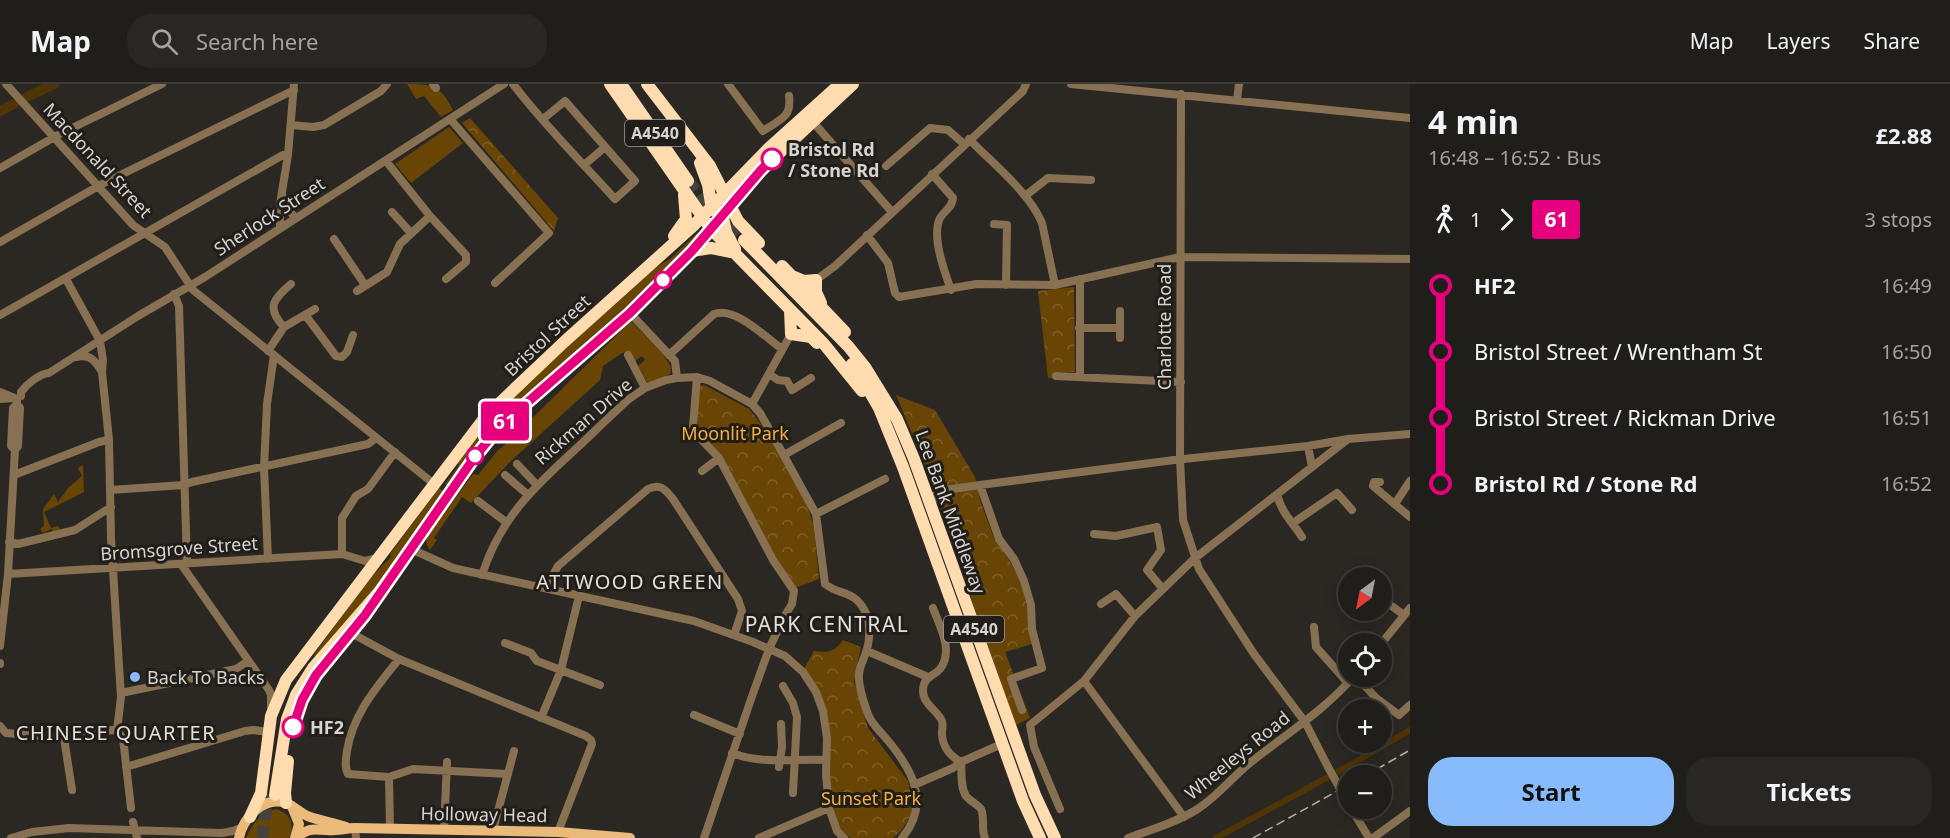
<!DOCTYPE html>
<html lang="en">
<head>
<meta charset="utf-8">
<style>
	body { margin:0; font-family:"Noto Sans",sans-serif; background:#282723; color:#f1f3f6; height:100vh; display:flex; flex-direction:column; font-size:22px; white-space:nowrap }
	* { box-sizing:border-box; margin:0 }
	p { font-size:20px; color:#a2a2a2 }
	.icon { flex:none; width:33px; height:33px; fill:none; stroke:currentColor; stroke-width:2; stroke-linecap:round; stroke-linejoin:round }
	.map { position:relative; flex:1; overflow:hidden }
	.panel { display:flex; flex-direction:column; background:#201e1a; width:540px }
	.panel>* { flex:none }
	.badge { padding:0 12px; border-radius:4px; font-size:21px; line-height:39px }
	.needle { width:39px; rotate:212deg }
	.tools { position:absolute; left:1338px; top:483px; display:grid; gap:12px }
	.tools a { display:grid; place-items:center; width:54px; height:54px; border-radius:50%; background:#201e1a; box-shadow:0 3px 15px #0003,0 0 0 2px #3d3c39; font-size:30px }
	.map>.badge { position:absolute; translate:-50% -50%; box-shadow:0 0 0 3px #fff }
	.legs { display:flex; align-items:center; gap:9px; height:66px; padding:0 18px; font-size:20px }
	.legs p { margin-inline-start:auto }
	.overview { display:flex; align-items:center; justify-content:space-between; height:102px; padding:0 18px }
	h1 { font-size:33px; font-weight:700; line-height:45px }
	.primary-button { display:flex; gap:12px; margin-top:auto; padding:12px 18px }
	.primary-button a { flex:1; height:69px; border-radius:24px; background:#87bbfb; color:#111; font-size:24px; font-weight:700; line-height:69px; text-align:center }
	.primary-button a+a { background:#282723; color:#f1f3f6 }
	ul { padding:0 18px; list-style:none }
	li { display:flex; align-items:center; gap:21px; height:66px; font-size:22px }
	li i { display:grid; place-items:center; width:9px; height:100%; margin:0 8px; background:currentColor }
	li i::after { content:''; width:15px; height:15px; margin:-8px; border:4px solid; border-radius:50%; background:#201e1a }
	li p { margin-inline-start:auto }
	li:first-child i { background:linear-gradient(#0000 50%,currentColor 0) }
	li:last-child i { background:linear-gradient(currentColor 50%,#0000 0) }
	header { display:flex; align-items:center; gap:36px; box-sizing:border-box; height:84px; padding:0 30px; background:#201e1a; border-bottom:2px solid #3d3c39 }
	header strong { font-size:28px }
	nav { display:flex; gap:33px; margin-inline-start:auto; font-size:21px }
	.search { width:420px; height:54px; background:#282723; display:flex; align-items:center; gap:15px; box-sizing:border-box; padding:0 21px; border-radius:24px; color:#a2a2a2; font-size:22px }
	main { display:flex; flex:1; min-height:0 }
	.map>svg:first-child { display:block }
	.green { fill:#684505 }
	.park { fill:url(#park-crowns) }
	.lines { fill:none; stroke-linecap:round; stroke-linejoin:round }
	.canal { stroke:#4f3406; stroke-width:6 }
	.river { stroke:#4f3406; stroke-width:10 }
	.highway-tunnel { stroke:#45423d; stroke-width:12; stroke-dasharray:12 6; stroke-linecap:butt }
	.minor { stroke:#887153; stroke-width:8 }
	.major { stroke:#e9ba7a; stroke-width:10 }
	.highway { stroke:#fedcaf; stroke-width:12 }
	.rail { stroke:#b1aeab; stroke-width:1.5; stroke-dasharray:9 4.5; stroke-linecap:butt }
	.minor-bridge { stroke:#887153; stroke-width:8 }
	.line-1-casing { stroke:#fff; stroke-width:14 }
	.line-1 { stroke:#e6007e; stroke-width:9 }
	.stop-1-dot { fill:#fff; stroke:#e6007e; stroke-width:3 }
	.poi-dot { fill:#87bbfb; stroke:#211e19; stroke-width:2 }
	.labels { text-anchor:middle; dominant-baseline:central; stroke-width:6; stroke-linejoin:round; paint-order:stroke }
	.shield { fill:#211e19; stroke:#a09d99; stroke-width:1.5 }
	.shield-label { font-size:16px; font-weight:bold; fill:#d6d3d0 }
	.stop-label { font-size:18px; font-weight:bold; fill:#d6d3d0; stroke:#211e19; text-anchor:start }
	.street-label { font-size:18px; fill:#d6d3d0; stroke:#211e19 }
	.park-label { font-size:18px; fill:#f5af42; stroke:#211e19 }
	.poi-label { font-size:18px; fill:#d6d3d0; stroke:#211e19; text-anchor:start }
	.neighbourhood-label { font-size:20px; letter-spacing:1.5px; fill:#e4dfd9; stroke:#211e19 }
	.quarter-label { font-size:21px; letter-spacing:1.5px; fill:#e4dfd9; stroke:#211e19 }
</style>
</head>
<body>
<header>
<strong>Map</strong>
<div class="search"><svg class="icon" aria-label="search" viewBox="0 0 24 24"><circle cx="10" cy="10" r="6"/><path d="M15 15l6 6"/></svg>Search here</div>
<nav><a>Map</a><a>Layers</a><a>Share</a></nav>
</header>
<main>
<div class="map">
<svg width="1410" height="754" viewBox="0 0 1410 754">
	<defs>
		<pattern id="park-crowns" width="20" height="18" patternUnits="userSpaceOnUse" patternTransform="scale(1.5)"><rect width="20" height="18" fill="#684505"/><path d="M2 6a3 3 0 1 1 6 0M12 15a3 3 0 1 1 6 0" fill="none" stroke="#7d5f28"/></pattern>
	</defs>
	<rect width="100%" height="100%" fill="#2b2823"/>
	<path class="green" d="M407 0C434 0 440 1 453 26L441 33 424 12 416 15Z
		M449 43 463 59 411 99 395 80Z
		M698 148 699 150 663 189 618 230 500 335 448 402 445 400 459 381 457 379 486 339 501 324 646 189 670 175Z
		M632 238 663 270 671 283 670 290 648 300 638 282 645 276 642 272 635 277 628 268 622 269 603 282 600 296 511 377 471 419 462 413 434 454 437 456 430 466 427 461 426 454 473 390 478 391 498 366 506 360 629 239Z
		M83 381 84 408 44 428 51 444 58 442 60 445 53 448 51 445 43 449 40 445 44 442 43 425 54 410 58 418 68 404 82 392 78 384Z
		M439 404 445 408 391 486 316 572 314 571 354 515 374 490 391 473 390 470Z
		M277 725C291 730 295 741 289 754H246C252 740 262 727 277 725Z"/>
	<path class="park" d="M470 34 558 134 554 147 462 39Z
		M1074 203 1075 288H1054L1053 294H1048L1038 207Z
		M704 301 749 325 765 345 808 422 814 444 819 495 795 504 697 346 699 303Z
		M896 311 935 326 975 393 980 416 993 452 1011 479 1021 500 1027 522 1032 560 1005 568 1030 634 1016 641 974 523 956 465 932 398Z
		M843 556 861 563 854 597 868 644 908 697 913 722 910 733 901 747 893 754H850L839 744 835 734 828 688 831 654 804 585 814 567C827 569 835 568 843 556Z"/>
	<g class="lines">
		<path class="canal" d="M1216 754 1343 685 1410 646"/>
		<path class="river" d="M25 14 54 0
			M0 27 14 20"/>
		<path class="highway-tunnel" d="M688 97 714 130
			M721 126 744 156
			M262 754 268 710"/>
		<path class="minor" d="M6 0 133 141 165 163 193 206 434 400
			M433 0 436 4
			M513 0C544 41 581 77 615 115L635 97 565 17 543 35
			M728 0 763 47C779 36 792 34 789 12
			M1071 0 1410 34
			M1181 10 1180 375 1183 436 1199 485 1254 570 1305 638 1328 683
			M1237 16 1239 0
			M451 36 549 149 495 199
			M813 38 892 128
			M291 41 313 43 324 41 381 7 387 0
			M969 55C992 79 1029 108 1042 139L1055 201
			M386 77 430 132 466 171V178L446 195
			M584 81 605 63
			M886 82 930 44 948 46 964 60
			M0 84 58 51 162 0
			M932 90 953 114C952 124 945 126 940 134 931 152 945 189 951 206
			M1025 112 1048 94 1091 96
			M284 114 286 124 296 134
			M392 128 411 149
			M994 140 1007 141 1006 201
			M280 144V120L288 71 294 0
			M867 151 888 179 895 209 899 213 977 200 1055 201 1180 173 1410 175
			M334 155 365 201
			M0 158 102 100 294 6
			M66 195 100 257 103 276 102 288 109 356 111 454 121 613 117 647 123 654 131 724
			M816 196 835 182 1023 7 1026 0
			M357 207 387 188 400 160 430 132
			M174 210 179 222 187 480
			M1120 227V254
			M630 229 675 277 677 294
			M0 231 283 71H288
			M306 232 336 272 342 273 347 268 353 251
			M284 243C266 224 273 215 291 200
			M1079 244H1120
			M268 267 284 243 315 225
			M628 271 645 304
			M669 271 714 230C735 222 765 253 782 265
			M76 273C90 270 95 276 102 288
			M769 290 778 296 787 297 792 306 811 294
			M1056 292 1181 298
			M697 293 693 343 697 351 719 374 773 476 794 507 792 520 784 533 769 565 750 618 704 754
			M1080 293V195
			M0 308 17 315
			M21 312V308C27 300 39 290 49 289L138 232 205 193 504 0
			M0 315 14 314
			M752 320 791 250
			M1308 362 1312 383
			M15 366 11 362 13 324 17 320
			M784 371 841 339
			M517 380 537 401
			M702 387 719 374
			M14 391 99 358 109 356
			M505 391 527 410
			M1380 398H1374L1373 402 1410 433
			M980 401 999 455 1014 475 1024 497 1031 521 1032 545 1042 584 1011 595 1022 626
			M110 406 184 401 192 398 368 360 376 354
			M1277 411C1283 431 1291 436 1302 453
			M478 417 506 438
			M1395 420 1410 397
			M931 421 935 411 945 406 980 401 1174 376 1308 362 1348 355 1410 350
			M816 430 885 395
			M1293 439 1337 409 1352 426
			M1094 450 1116 452 1157 443 1161 466 1147 486 1163 505
			M9 458 18 460 75 446 111 423
			M411 465 453 484 694 537 753 558 785 572 803 588 816 608 823 627 827 654 826 690 829 724 837 747 844 754
			M342 470V434L356 412 368 405 395 368
			M268 475 264 384 267 320 274 271
			M181 480 269 606 271 611V628
			M8 490 342 470 365 477 378 474
			M482 491C500 434 535 402 578 363 595 347 611 331 629 315L645 304 666 296 677 294 697 293 710 297 752 320 760 329 772 350 816 430 825 500C840 512 853 505 865 527 871 537 870 557 866 568 864 575 860 581 859 590 858 602 864 619 868 630 871 639 878 645 884 652 911 683 932 718 902 754
			M551 505 553 491 558 482 648 405C660 399 665 405 673 415L738 515 742 527 734 551
			M1382 515 1404 531
			M1101 520 1116 510 1135 532
			M933 524C940 543 954 567 940 585 935 591 927 592 924 600 919 618 934 623 941 635 944 640 942 644 942 649 942 662 950 672 961 678
			M1314 543 1316 563 1348 599
			M351 549 399 575 586 652 591 656 592 660 558 748
			M505 559 531 569 537 577 600 601
			M1381 560 1410 524
			M0 562 8 490 15 366 18 362 20 324 17 320V315
			M867 567 928 593
			M399 575C376 604 353 630 347 667 346 675 344 683 348 690L389 693 413 685 508 690
			M0 579V580
			M1356 592 1376 614 1399 631 1410 621
			M1084 597 1184 733
			M783 602 793 619 797 633 793 709
			M121 609 236 585 248 577
			M694 631 740 650
			M541 634 561 586 579 512
			M0 642 6 649 64 654 112 646 117 647
			M64 654 72 706
			M732 669C762 681 795 674 826 676
			M961 678C962 688 960 703 966 712 970 717 977 720 981 725 985 733 981 745 985 754
			M126 683 245 647 253 646 269 648
			M779 683 782 663 781 640
			M389 693 390 745
			M914 701 953 684 961 678 1004 659
			M1351 724 1369 754
			M1060 725 1034 663 1030 641 1084 597 1135 532 1195 474 1348 355
			M133 738 137 754
			M355 744 356 754
			M444 746 447 678
			M493 746 514 667
			M11 754 32 748 69 744 222 749 233 747 243 743
			M759 754 829 724
			M1128 754C1150 746 1175 739 1196 726 1217 713 1232 693 1251 678 1286 650 1324 627 1354 592
			M1373 754 1410 727"/>
		<path class="major" d="M293 725 299 740 295 754
			M239 754C243 734 263 712 286 719 294 722 301 730 310 733 322 737 335 739 346 743
			M296 754C313 740 317 748 335 746 342 746 348 744 355 744L558 748 630 754"/>
		<path class="highway" d="M610 0 711 145 824 260 862 307
			M621 0 688 97
			M647 0 710 82 738 137 759 159
			M700 79 708 101 712 126
			M722 128 726 148 735 165
			M674 152 686 135 684 111
			M744 156 848 262 865 283 897 335 914 375 1035 711 1055 754
			M692 167 711 164 731 168
			M782 182 845 248
			M792 192 804 197 816 196V208L821 219
			M790 226 791 250 811 253 817 259
			M852 280 859 289 879 324 903 383 1023 717 1040 754
			M275 711 287 635 296 611 313 584 379 508 474 374 499 343 630 229 692 167 761 86 853 0
			M286 719 285 709 288 677
			M250 733 261 709 271 632 286 596 486 332 564 258 693 142 769 64 840 0"/>
		<path class="rail" d="M1365 692 1410 666
			M1253 754 1348 701"/>
		<path class="minor-bridge" d="M1328 683 1344 712"/>
	</g>
	<g class="lines">
		<g class="line-1-casing">
			<path id="line-1" d="M293 643 302 616 316 591 365 531 474 374 499 343 630 229 692 167 761 86 772 75"/>
		</g>
		<use href="#line-1" class="line-1"/>
	</g>
	<g class="stop-1-dot">
		<circle cx="772" cy="75" r="10"/>
		<circle cx="663" cy="196" r="8"/>
		<circle cx="475" cy="372" r="8"/>
		<circle cx="293" cy="643" r="10"/>
	</g>
	<circle class="poi-dot" cx="135" cy="593" r="6"/>
	<g class="labels">
		<g class="shield">
			<rect x="625" y="36" width="60" height="26" rx="4.5"/>
			<rect x="944" y="532" width="60" height="26" rx="4.5"/>
		</g>
		<g class="shield-label">
			<text x="655" y="49">A4540</text>
			<text x="974" y="545">A4540</text>
		</g>
		<g class="stop-label">
			<text x="788" y="65">Bristol Rd<tspan x="788" dy="21">/ Stone Rd</tspan></text>
			<text x="310" y="643">HF2</text>
		</g>
		<g class="street-label">
			<text transform="translate(98 76) rotate(47)">Macdonald Street</text>
			<text transform="translate(269 132) rotate(-33)">Sherlock Street</text>
			<text transform="translate(1164 243) rotate(-90)">Charlotte Road</text>
			<text transform="translate(547 251) rotate(-43)">Bristol Street</text>
			<text transform="translate(583 337) rotate(-41)">Rickman Drive</text>
			<text transform="translate(951 428) rotate(70)">Lee Bank Middleway</text>
			<text transform="translate(179 464) rotate(-4)">Bromsgrove Street</text>
			<text transform="translate(1237 671) rotate(-39)">Wheeleys Road</text>
			<text transform="translate(484 730) rotate(1)">Holloway Head</text>
		</g>
		<g class="park-label">
			<text x="735" y="349">Moonlit Park</text>
			<text x="871" y="714">Sunset Park</text>
		</g>
		<g class="poi-label">
			<text x="147" y="593">Back To Backs</text>
		</g>
		<g class="neighbourhood-label">
			<text x="630" y="497">ATTWOOD GREEN</text>
			<text x="116" y="648">CHINESE QUARTER</text>
		</g>
		<g class="quarter-label">
			<text x="827" y="540">PARK CENTRAL</text>
		</g>
	</g>
</svg>
<div class="tools">
<a><svg class="needle" viewBox="-14 -14 28 28"><path d="M0-13l5 13h-10z" fill="#e53935"/><path d="M0 13l5-13h-10z" fill="#a2a2a2"/></svg></a>
<a><svg class="icon" aria-label="locate" viewBox="0 0 24 24"><circle cx="12" cy="12" r="6"/><path d="M12 2v4M12 18v4M2 12h4M18 12h4"/></svg></a>
<a>+</a>
<a>−</a>
</div>
<b class="badge" style="left:505px;top:337px;background:#e6007e;color:#fff">61</b>
</div>
<section class="panel">
<div class="overview"><div><h1>4 min</h1><p>16:48 – 16:52 · Bus</p></div><b>£2.88</b></div>
<div class="legs"><svg class="icon" aria-label="walk" viewBox="0 0 24 24"><circle cx="13" cy="4" r="2"/><path d="M13 8l-2 6 4 7M11 14l-3 7M7 12l3-4h3l4 4"/></svg>1<svg class="icon" aria-label="forward" viewBox="0 0 24 24"><path d="M9 5l7 7-7 7"/></svg><b class="badge" style="background:#e6007e;color:#fff">61</b><p>3 stops</p></div>
<ul>
<li><i style="color:#e6007e"></i><b>HF2</b><p>16:49</p></li>
<li><i style="color:#e6007e"></i><span>Bristol Street / Wrentham St</span><p>16:50</p></li>
<li><i style="color:#e6007e"></i><span>Bristol Street / Rickman Drive</span><p>16:51</p></li>
<li><i style="color:#e6007e"></i><b>Bristol Rd / Stone Rd</b><p>16:52</p></li>
</ul>
<div class="primary-button"><a>Start</a><a>Tickets</a></div>
</section>
</main>
</body>
</html>
